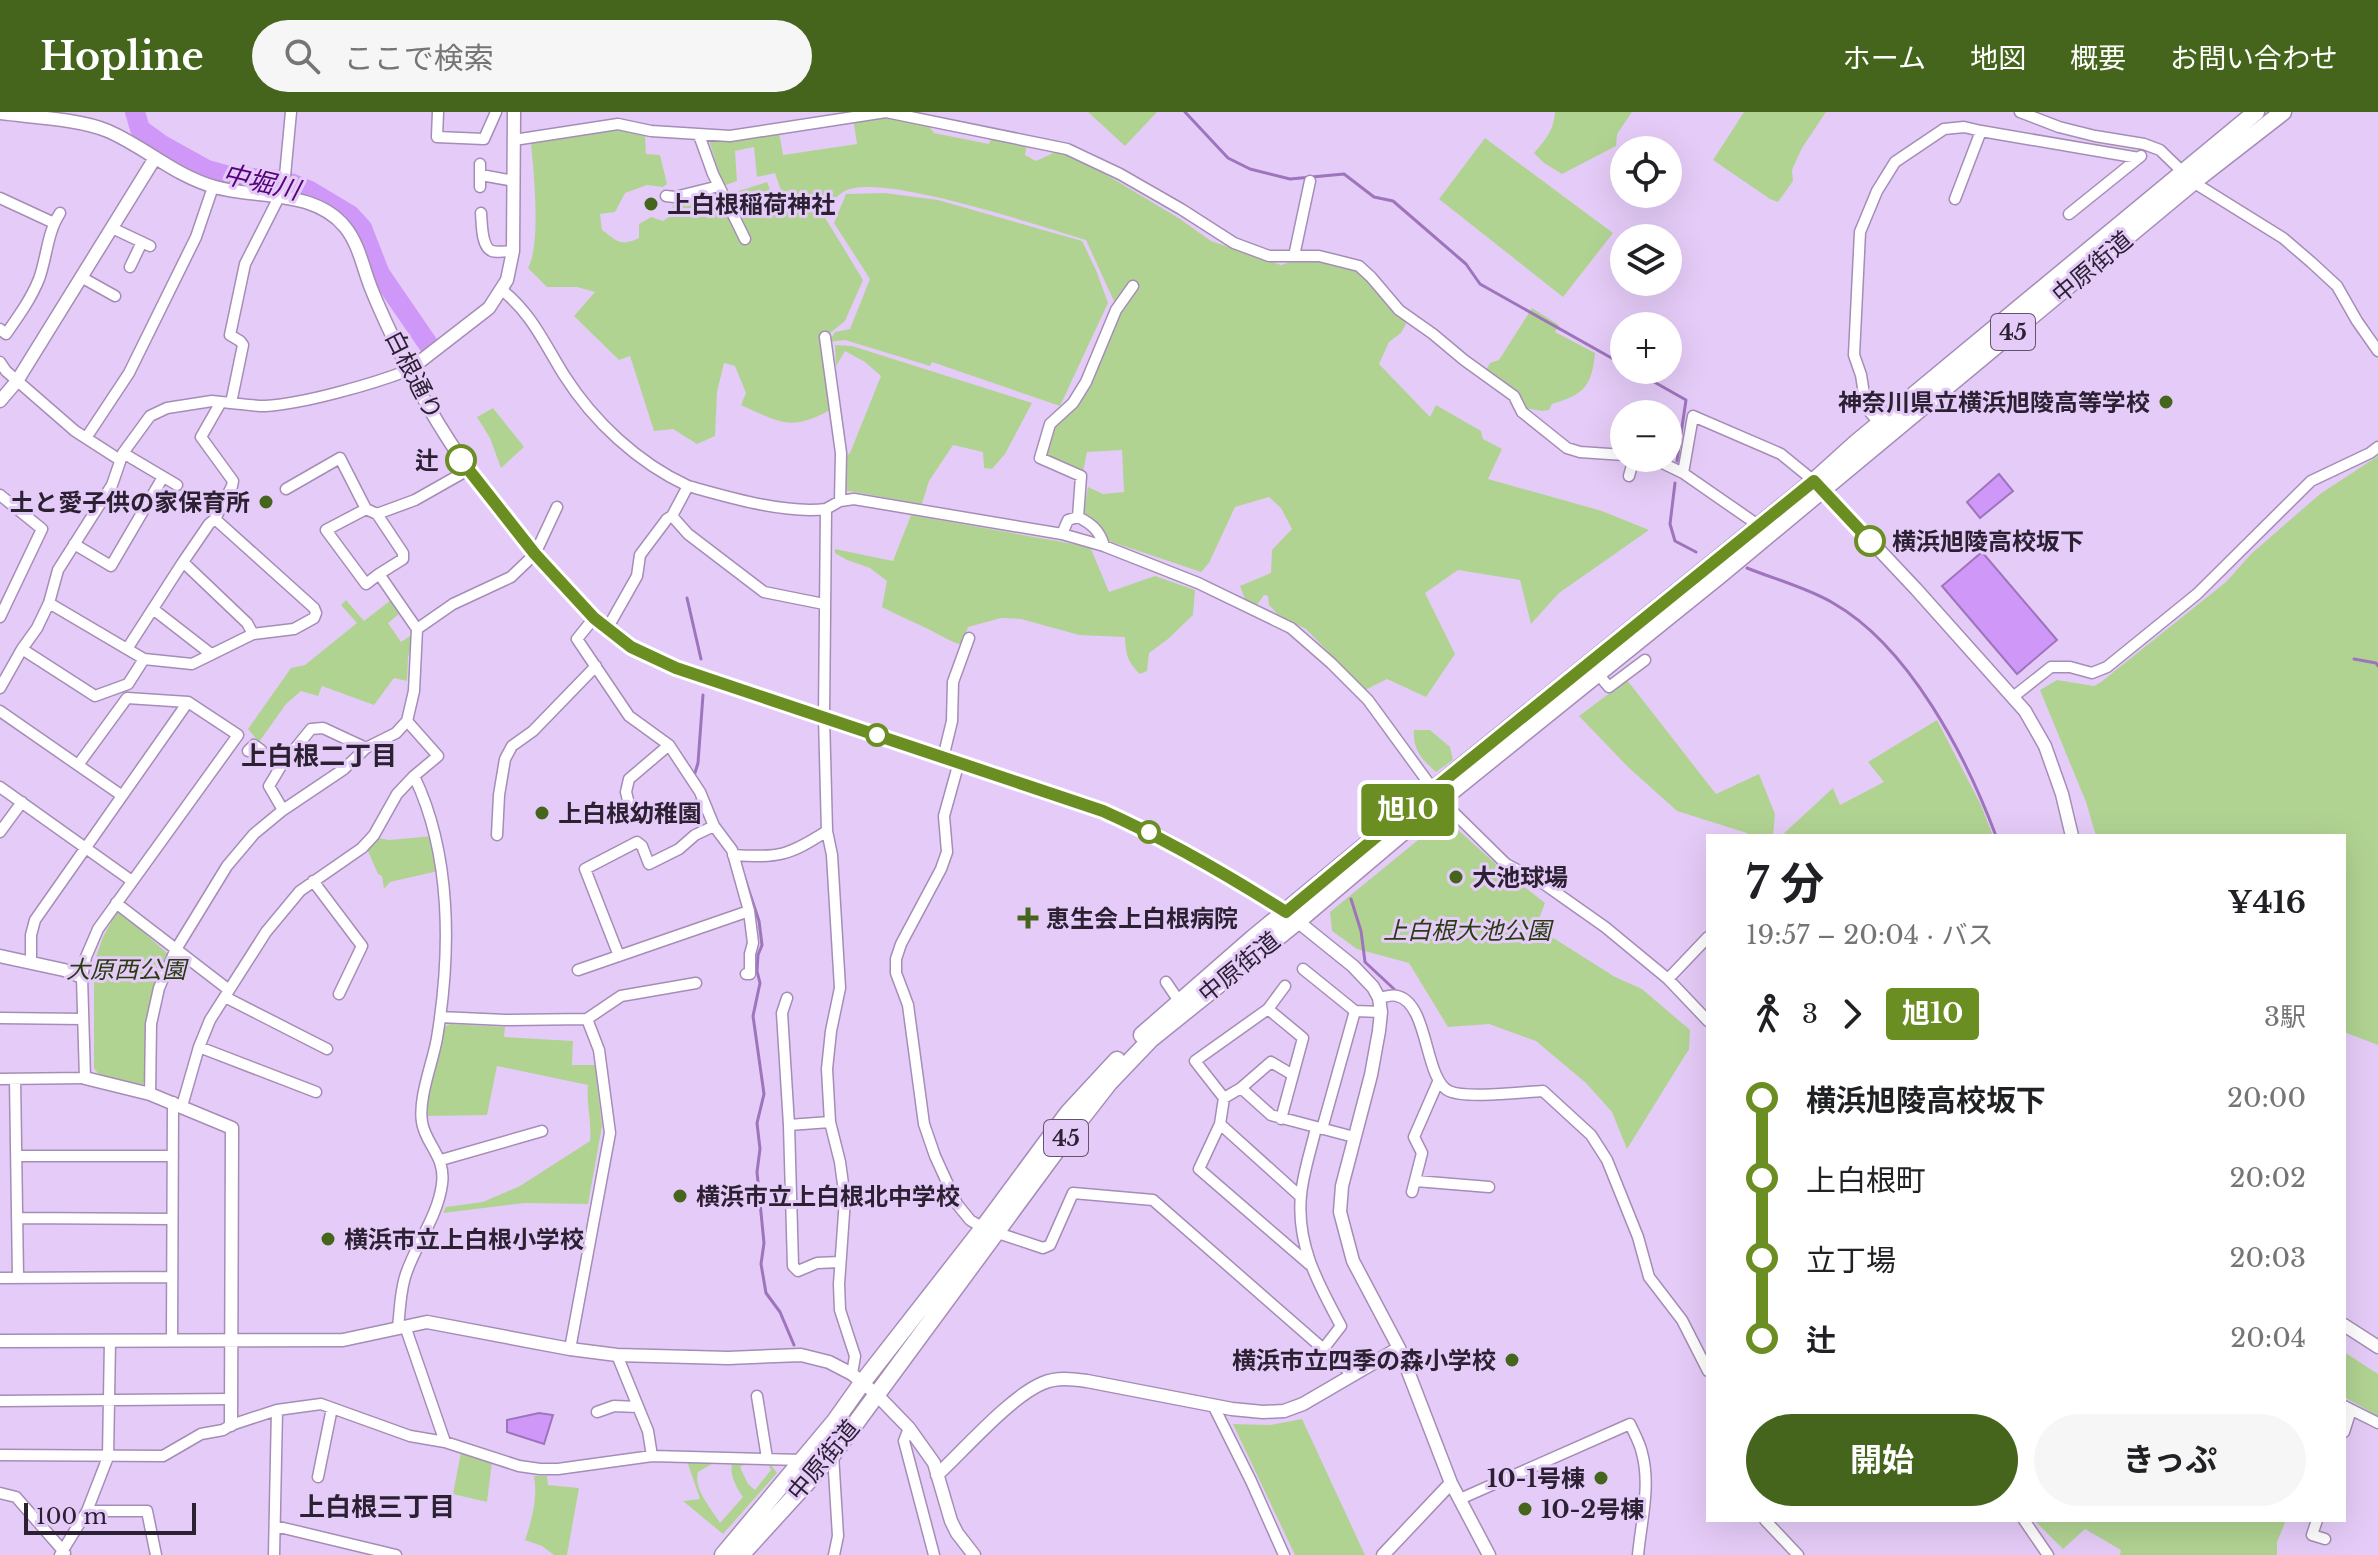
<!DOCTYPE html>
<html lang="ja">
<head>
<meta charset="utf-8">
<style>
	body { margin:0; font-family:"Libre Baskerville","Noto Sans JP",serif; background:#f6f6f6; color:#202124; height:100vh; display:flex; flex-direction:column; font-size:30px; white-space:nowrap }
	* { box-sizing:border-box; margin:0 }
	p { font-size:26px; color:#757577 }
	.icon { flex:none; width:44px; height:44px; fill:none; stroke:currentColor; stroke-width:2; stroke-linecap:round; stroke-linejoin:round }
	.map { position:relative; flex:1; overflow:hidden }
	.details { position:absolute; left:1706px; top:722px; width:640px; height:688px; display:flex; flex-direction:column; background:#fff; border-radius:0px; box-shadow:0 8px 32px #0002 }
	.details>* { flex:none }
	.badge { padding:0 16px; border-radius:6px; font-size:28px; line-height:52px }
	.controls { position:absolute; left:1610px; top:24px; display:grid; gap:16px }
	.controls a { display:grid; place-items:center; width:72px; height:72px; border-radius:50%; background:#fff; box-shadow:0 8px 32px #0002; font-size:40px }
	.scale { position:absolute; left:24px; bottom:20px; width:172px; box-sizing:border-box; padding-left:8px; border:4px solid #2b2132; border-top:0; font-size:22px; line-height:28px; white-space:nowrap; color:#2b2132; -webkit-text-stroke:6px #e5ccf8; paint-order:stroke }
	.map>.badge { position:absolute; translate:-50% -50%; box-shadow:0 0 0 4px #fff }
	.legs { display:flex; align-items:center; gap:12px; height:88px; padding:0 40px; font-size:26px }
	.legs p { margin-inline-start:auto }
	.head { display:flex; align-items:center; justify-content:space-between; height:136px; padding:0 40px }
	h1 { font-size:44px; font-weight:700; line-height:60px }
	.primary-button { display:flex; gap:16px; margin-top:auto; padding:16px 40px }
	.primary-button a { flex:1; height:92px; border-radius:48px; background:#44651b; color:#fff; font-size:32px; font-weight:700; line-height:92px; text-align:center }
	.primary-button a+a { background:#f6f6f6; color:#202124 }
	ul { padding:0 40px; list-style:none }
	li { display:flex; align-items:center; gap:28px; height:80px; font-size:30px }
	li i { display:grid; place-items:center; width:12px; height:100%; margin:0 10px; background:currentColor }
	li i::after { content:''; width:20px; height:20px; margin:-10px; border:6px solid; border-radius:50%; background:#fff }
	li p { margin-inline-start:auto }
	li:first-child i { background:linear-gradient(#0000 50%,currentColor 0) }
	li:last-child i { background:linear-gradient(currentColor 50%,#0000 0) }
	header { display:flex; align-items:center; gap:48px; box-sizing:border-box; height:112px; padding:0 40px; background:#44651b; color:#fff }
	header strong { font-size:38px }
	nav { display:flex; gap:44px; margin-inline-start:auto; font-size:28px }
	.search { width:560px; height:72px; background:#f6f6f6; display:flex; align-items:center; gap:20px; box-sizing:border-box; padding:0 28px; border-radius:44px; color:#757577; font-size:30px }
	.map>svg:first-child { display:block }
	.green { fill:#b1d392 }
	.water { fill:#cf97f7; stroke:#9e74bc; stroke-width:2 }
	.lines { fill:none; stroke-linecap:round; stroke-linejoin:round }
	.stream { stroke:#9e74bc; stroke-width:3 }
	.river { stroke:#cf97f7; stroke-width:20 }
	.minor-casing { stroke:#a58db7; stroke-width:13 }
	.tertiary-casing { stroke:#a58db7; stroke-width:15 }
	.primary-casing { stroke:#a58db7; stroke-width:19 }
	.minor { stroke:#fff; stroke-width:10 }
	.tertiary { stroke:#fff; stroke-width:12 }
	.primary { stroke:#fff; stroke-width:16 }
	.line-1-casing { stroke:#fff; stroke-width:18 }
	.line-1 { stroke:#6b8e23; stroke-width:12 }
	.poi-dot { fill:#44651b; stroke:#e5ccf8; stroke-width:3 }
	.stop-1-dot { fill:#fff; stroke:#6b8e23; stroke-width:4 }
	.labels { text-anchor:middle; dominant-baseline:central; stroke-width:6; stroke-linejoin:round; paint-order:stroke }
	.shield { fill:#e5ccf8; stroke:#63546d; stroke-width:2 }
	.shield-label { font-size:22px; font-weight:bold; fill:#2b2132 }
	.poi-label { font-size:24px; font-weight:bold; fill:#2b2132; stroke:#e5ccf8; text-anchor:start }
	.street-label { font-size:24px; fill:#2b2132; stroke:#e5ccf8 }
	.stop-label { font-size:24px; font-weight:bold; fill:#2b2132; stroke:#e5ccf8; text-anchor:end }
	.park-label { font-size:24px; font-style:italic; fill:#283b11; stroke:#e5ccf8 }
	.water-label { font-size:26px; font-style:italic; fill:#57027c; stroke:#e5ccf8 }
	.neighbourhood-label { font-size:26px; font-weight:bold; fill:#2b2132; stroke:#e5ccf8 }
</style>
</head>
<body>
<header>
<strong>Hopline</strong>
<div class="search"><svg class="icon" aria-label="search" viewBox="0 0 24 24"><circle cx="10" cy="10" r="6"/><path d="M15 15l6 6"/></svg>ここで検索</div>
<nav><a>ホーム</a><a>地図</a><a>概要</a><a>お問い合わせ</a></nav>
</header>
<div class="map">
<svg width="2378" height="1443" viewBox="0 0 2378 1443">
	<rect width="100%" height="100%" fill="#e5ccf8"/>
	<path class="green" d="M1088 0H1157L1125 34Z
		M1555 0H1632L1617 22 1616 34 1562 62 1544 51 1534 41C1546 27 1554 18 1555 0Z
		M1744 0H1826L1802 36 1792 58 1793 69 1778 90 1770 87 1713 48Z
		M890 3 926 10 934 21 989 32 993 22 1027 31 1025 43 1036 49 1060 38 1072 42 1180 107 1211 129 1281 153 1308 144 1349 153 1387 175 1401 195 1406 212 1401 221 1389 230 1379 252 1430 305 1436 293 1481 319 1483 327 1502 337 1488 367 1602 399 1649 418 1559 481 1531 512 1520 468 1458 458 1425 481 1455 542 1426 585 1387 567 1365 578 1306 517 1278 503 1269 493 1268 484 1264 483 1257 493 1245 487 1240 474 1271 461 1272 438 1292 417 1281 396 1269 385 1235 395 1209 451 1201 460 1109 429C1103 416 1098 409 1083 404L1088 375 1103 382 1124 380 1122 338 1087 340 1083 360 1051 348 1047 343 1054 316 1074 295 1118 198 1086 128C1042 115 881 60 845 79 837 83 829 93 821 99L863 168 845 209 820 229 830 298C790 320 779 310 741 293L746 281 735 254 724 251 717 280 715 324 697 332 673 317 654 319 630 244 619 248 574 204 595 180 577 175H547L528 156C541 133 534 60 531 32L548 24 618 15 645 23 646 42 660 43 667 72 663 75 647 73 625 81 615 100 600 102 602 118C617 129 621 135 639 126V112L651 105 663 109 669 105 675 89 716 78 720 85 767 70 775 89 784 87 775 61 757 65 754 35 735 39 737 69 723 74 708 25 779 20 783 43 857 32 853 6Z
		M1485 26 1613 121 1563 185 1439 87Z
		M885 81 938 88 1082 129 1096 158 1108 191 1060 294 932 250 930 254 845 228 829 230 835 220 850 217 870 167 834 111 846 82Z
		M1532 196 1559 213 1555 220 1595 241C1592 275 1583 283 1552 292L1549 298 1542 299 1526 296 1517 282 1486 258 1490 251 1499 248Z
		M835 233 852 234 1032 291 1005 342 992 357 984 356 983 340 953 333 929 369 922 392 843 378 844 346 850 341 881 264 865 250 845 239 836 254Z
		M493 296 524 335 501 356 490 326 477 305Z
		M2378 344V933L2344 920V724H2096L2086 690 2040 578 2057 568 2094 574 2101 570 2226 470 2251 442 2320 382Z
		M911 403 1079 433 1091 437 1109 480 1155 464 1195 478 1193 503 1168 527 1149 541 1147 559 1140 562C1128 551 1125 541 1125 525L1079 523 1021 507 1001 506 968 515 962 533C951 530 942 524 932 519 915 510 898 504 882 495L887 469 870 456 847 448 835 441V437L893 449Z
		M346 488 364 509 391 488 399 502 388 511 401 530 413 522 408 546 407 569 394 566 374 593 322 574 318 584 301 579 286 592 259 630 248 617 291 556 305 553 357 511 341 493Z
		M1627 568 1716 682 1759 662 1775 702 1773 724H1746L1747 721 1677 699 1628 655 1579 604Z
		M1937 608 1981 693 1993 724H1781L1833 676 1840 693 1884 670 1868 650Z
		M1414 618H1430L1450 635 1453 648 1436 660C1423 649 1412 637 1414 618Z
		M1445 706 1498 754 1545 791 1536 815 1615 865 1642 877 1690 918 1689 937 1627 1037 1612 1000 1586 971 1536 929 1489 912 1448 915 1409 851 1357 837 1332 819 1330 800Z
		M433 724 438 759 390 770 384 777 382 764 378 762 367 737 378 726 389 728Z
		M118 797 169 843C144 892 145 915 146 968L140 975 100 964 94 956V851L103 825Z
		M450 912 505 915 504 925 573 929 572 953H595L602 1014 588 1092 524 1091 443 1101 446 1095 483 1090 520 1074 590 1029C592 1010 586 992 588 973L497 954 487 1003 427 1004V991L443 916Z
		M2344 1240 2378 1262V1304L2344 1285Z
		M1302 1307 1365 1443H1295L1233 1312 1270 1313Z
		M461 1340 492 1350 487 1390 453 1382Z
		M719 1348 698 1360C693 1377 711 1396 720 1411L743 1385C736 1375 728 1361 733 1349H750L740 1355 748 1372 755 1378 771 1358 768 1352 769 1350 777 1361 723 1422 683 1389 700 1387 687 1349Z
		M534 1364H547L548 1373 579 1376 567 1443H554L542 1434 525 1428C532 1407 538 1386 534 1364Z
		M2034 1408H2286L2277 1430V1443H2120L2121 1438 2085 1417 2063 1437Z"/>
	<path class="water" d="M1999 362 2013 379 1980 406 1967 390Z
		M1982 440 2057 528 2017 562 1942 474Z
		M539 1301 553 1303 544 1332 507 1320V1308Z"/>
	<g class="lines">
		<path class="stream" d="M1185 0 1228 46 1250 57 1290 67 1344 62 1374 85 1393 89 1466 152 1480 172 1624 253
			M1633 258 1686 288 1677 349
			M1675 371 1670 412 1675 429 1696 440
			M1747 456C1774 467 1808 476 1833 491 1909 534 1966 644 1996 724
			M687 486 701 547
			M2354 547 2376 551 2378 554
			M694 664 698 651 703 583
			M697 687 705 705
			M744 764 759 809 762 833 758 843 757 859 760 871 753 904 764 982 757 1011 760 1037 757 1060 764 1131 761 1152 766 1181 780 1200 794 1233
			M1351 787 1361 819 1365 850 1394 877"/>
		<path class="river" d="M135 0 140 17 162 33 207 58 229 64 278 68 293 72 310 79 350 103 362 116 380 162 428 232"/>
		<g class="minor-casing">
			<path id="minor" d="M438 0 437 25 484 27 496 0
				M2020 0 2059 15 2095 24 2144 32 2160 38 2193 70 2283 126 2311 150 2337 174 2357 209 2378 239
				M699 23 713 62 745 127
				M514 28 618 12 651 19 730 24 886 0 1067 37 1120 62 1181 97 1234 131 1269 144H1319L1359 154 1371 165 1399 198 1433 222 1464 248 1514 284 1522 300 1567 336 1580 340 1624 343
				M480 52V75
				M481 63 514 69
				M666 84 675 85 719 74
				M283 85 291 0
				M0 86 54 111
				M1955 87 1981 19 2139 46
				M481 101C482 111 481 135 492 139 497 141 508 139 513 139
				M2069 102 2141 44
				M112 116 150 134
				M1294 144 1310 69
				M130 155 142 130
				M81 165 115 184
				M502 178C532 202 544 231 564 263 593 309 638 351 688 374
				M0 217 6 222C18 205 31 187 39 167 47 145 47 121 60 101
				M825 225 841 341 840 389
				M0 250 6 259 75 319 120 348
				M231 291 243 233 240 229 230 223 245 152 279 85
				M1880 312 1869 299 1865 288 1861 263 1854 243 1860 120 1877 79 1895 50 1944 17 1964 15 1981 19
				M86 326 129 261 196 125 213 75
				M123 341 177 373
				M1652 346 1683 361
				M1629 364 1634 346
				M286 377 340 346 366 397 326 418 366 472 379 462 417 517
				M0 383 42 417 0 505
				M366 397 377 402 415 388 468 358
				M377 402 403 441V447L379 462
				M1078 405C1092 412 1100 419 1104 434
				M215 407 314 496 316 501 314 506 294 517 253 522
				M1758 413 1683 361 1693 304 1781 342 1814 369
				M1062 422 1068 408 1078 405 1081 364 1040 346 1050 312 1073 291 1086 270 1116 198 1133 174
				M74 432 111 454 163 365
				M49 491 144 547 192 552 253 522 247 511 183 450
				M824 492 764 480 688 422 672 404 688 374C728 385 784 402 826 397
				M153 497 211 542
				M594 506 577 527 629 604 669 633 700 680 714 714 732 738 749 799 753 831 750 842V862H746
				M607 517 637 464 640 443 667 407 672 404
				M22 537 95 584 128 572 144 547
				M127 537 183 450 209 412 215 407 232 374 233 369 201 325 221 290C236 291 250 294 265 294 303 292 373 272 409 258
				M1598 562 1609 575 1645 548
				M0 576 22 537 37 516 49 491 58 458 112 373 123 341 150 304 167 296 212 289 221 290
				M2013 585 2051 555H2070L2092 561 2107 555 2197 482 2311 369 2370 341 2378 335
				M0 599 121 683
				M248 639 254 633 261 638
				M943 646 952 609 953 570 969 526
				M959 650 944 704 947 740 941 757 901 832 896 847V861L908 893 924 1012 935 1044 957 1092 970 1108 983 1116 1043 1136 1050 1133 1073 1081 1153 1088 1352 1262
				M0 675 132 769
				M283 698 269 674 281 654 311 617 323 616 366 636
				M613 704 629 692 626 680 629 667 669 633
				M0 720 22 690
				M497 723 499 683 505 647 512 634 533 619 596 554
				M733 743C779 746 788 744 827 719
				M313 769 362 834 339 882
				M116 791 229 878
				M619 844 585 757 637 730 642 734 649 752 679 737 695 723 714 714
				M31 850V823L35 808 188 590
				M1303 857 1355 899 1322 1017
				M578 858 749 799
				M1668 867 1708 825
				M1166 870 1179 889
				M225 885 327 937
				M787 886 782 901 789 1013 793 1154 798 1159 817 1151 840 1150
				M1379 886C1385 885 1392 882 1397 884 1429 891 1424 967 1449 979 1466 987 1522 980 1543 979L1591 1023 1607 1048 1638 1125 1649 1165 1682 1208 1708 1259
				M1268 897 1303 926 1281 1007
				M1355 899 1381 900
				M440 905 505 908 587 907 621 884 696 871
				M0 906 83 907
				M199 935 316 980
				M1293 963 1271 950 1241 976 1224 986 1220 1012 1199 1057 1309 1152
				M0 967 85 966 82 865 86 845 98 817 238 623 188 590 127 586 78 653
				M15 967 18 1165
				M1241 976 1271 1003 1354 1025
				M150 982 151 912 159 876 175 839 227 754 254 722 283 698 344 657 366 636 396 621 407 609 414 579 417 517 453 492 511 465 535 442 557 395
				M1224 986 1195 949 1268 897 1285 874
				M182 994 199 935 210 908 266 820 300 779 362 736 374 723 397 682 414 664 438 644 407 609
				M1220 1012 1301 1085
				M789 1013 830 1010
				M1316 1016C1311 1038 1303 1061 1301 1083 1296 1133 1319 1173 1341 1214L1324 1236
				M16 1044H173
				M441 1048 542 1019
				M1416 1069 1489 1075
				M1412 1080 1422 1041 1414 1025 1438 970
				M17 1106 172 1107
				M0 1166 172 1165
				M405 1214 445 1330
				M398 1216C400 1198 400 1179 406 1162 416 1132 438 1104 442 1072 446 1044 425 1032 422 1010 418 986 433 950 437 926 451 841 452 743 414 664
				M172 1228 173 990
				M570 1237 610 1021 599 938 587 907
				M617 1243 648 1319 652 1344
				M852 1262 855 1244 840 1198 839 1172 845 1087 840 1050 830 1010 827 957 831 919 840 876 832 743 827 719 824 605 826 397 840 389 854 387 1062 422 1104 434 1198 471 1291 516 1331 551 1368 588 1441 688 1506 752 1544 772 1605 815 1668 867 1708 909
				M757 1284 767 1346
				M0 1289 231 1287
				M1213 1293 1251 1369 1284 1443
				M2344 1294 2378 1311
				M597 1300 614 1294 638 1295
				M909 1316 904 1329 934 1443
				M2344 1320 2351 1298
				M833 1342 838 1424 834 1443
				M0 1343 163 1344 201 1322 223 1318 231 1313 277 1298 321 1292 410 1324 445 1330 519 1354 540 1357H558L652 1344 803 1348
				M318 1365 332 1296
				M0 1381 16 1385 65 1441
				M1460 1387 1630 1312C1634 1321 1640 1331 1642 1341 1651 1374 1641 1410 1638 1443
				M87 1399H147L156 1443
				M1765 1408 1798 1443
				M2024 1408 2048 1443
				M2317 1408 2312 1423 2325 1427
				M275 1414 396 1443
				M60 1443 87 1399 108 1345 110 1228
				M274 1443 277 1298"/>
		</g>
		<g class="tertiary-casing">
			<path id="tertiary" d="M0 1C31 5 80 7 108 19 145 35 175 64 215 75 257 87 314 77 345 115 359 132 363 156 371 176 382 204 396 232 409 259 449 338 504 410 564 474 585 496 606 520 631 535 645 544 661 549 676 556L1103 699 1159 724 1209 752 1286 800 1353 854 1373 875 1379 886 1381 900 1379 919 1371 963 1342 1074 1340 1100 1353 1149 1399 1236 1451 1371 1489 1443
				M409 258 489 196 507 168 513 139 514 0
				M0 289 17 269 155 46
				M1819 374 1916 477 2025 599 2045 634 2062 682 2072 724
				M0 844 64 858 82 865
				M85 966 150 982 232 1016 231 1313
				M2344 1213 2378 1235
				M0 1229 343 1228 427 1210 570 1237 617 1243 728 1246 801 1243 829 1250 852 1262 876 1282 909 1316 934 1351 951 1409 957 1421 974 1443
				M937 1363C964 1338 1011 1284 1043 1271 1057 1265 1072 1267 1087 1269L1232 1297 1263 1300 1284 1299 1303 1292 1399 1236
				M1383 1443 1451 1371"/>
		</g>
		<g class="primary-casing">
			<path id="primary" d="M1142 923 1253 826 1435 676 1814 369 1856 331 2256 0
				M723 1443 835 1309 862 1271 983 1116 1068 1001 1117 948
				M741 1443 833 1342 1056 1039 1109 971 1151 927 1298 809 1441 688 1720 463 2193 70 2283 0"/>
		</g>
		<use href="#minor" class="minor"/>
		<use href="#tertiary" class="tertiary"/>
		<use href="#primary" class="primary"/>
	</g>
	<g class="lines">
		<g class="line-1-casing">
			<path id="line-1" d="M461 348 535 442 594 506 631 535 676 556 1103 699C1168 728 1226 762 1286 800L1435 676 1814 369 1870 429"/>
		</g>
		<use href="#line-1" class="line-1"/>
	</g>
	<g class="poi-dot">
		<circle cx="651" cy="92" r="8"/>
		<circle cx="2166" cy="290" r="8"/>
		<circle cx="266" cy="390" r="8"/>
		<circle cx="542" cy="701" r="8"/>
		<circle cx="1456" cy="765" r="8"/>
		<path d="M1024 794h8v8h8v8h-8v8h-8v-8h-8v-8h8z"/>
		<circle cx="680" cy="1084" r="8"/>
		<circle cx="328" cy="1127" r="8"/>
		<circle cx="1512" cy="1248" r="8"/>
		<circle cx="1601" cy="1366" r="8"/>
		<circle cx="1525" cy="1397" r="8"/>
	</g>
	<g class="stop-1-dot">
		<circle cx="461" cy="348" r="14"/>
		<circle cx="1870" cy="429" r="14"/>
		<circle cx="877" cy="623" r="10"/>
		<circle cx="1149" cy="720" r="10"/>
	</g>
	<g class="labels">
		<g class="shield">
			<rect x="1991" y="202" width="44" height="36" rx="6"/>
			<rect x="1044" y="1008" width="44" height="36" rx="6"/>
		</g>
		<g class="shield-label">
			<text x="2013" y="220">45</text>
			<text x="1066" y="1026">45</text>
		</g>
		<g class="poi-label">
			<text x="667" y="92">上白根稲荷神社</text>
			<text x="2150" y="290" text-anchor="end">神奈川県立横浜旭陵高等学校</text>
			<text x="250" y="390" text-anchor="end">土と愛子供の家保育所</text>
			<text x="558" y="701">上白根幼稚園</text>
			<text x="1472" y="765">大池球場</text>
			<text x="1046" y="806">恵生会上白根病院</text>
			<text x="696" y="1084">横浜市立上白根北中学校</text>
			<text x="344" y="1127">横浜市立上白根小学校</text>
			<text x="1496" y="1248" text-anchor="end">横浜市立四季の森小学校</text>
			<text x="1585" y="1366" text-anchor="end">10-1号棟</text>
			<text x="1541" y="1397">10-2号棟</text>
		</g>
		<g class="street-label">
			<text transform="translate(2092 155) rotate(-40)">中原街道</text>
			<text transform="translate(414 263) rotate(63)">白根通り</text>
			<text transform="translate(1239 855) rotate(-39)">中原街道</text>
			<text transform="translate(823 1348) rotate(-50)">中原街道</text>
		</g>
		<g class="stop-label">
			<text x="439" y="348">辻</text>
			<text x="1892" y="429" text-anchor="start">横浜旭陵高校坂下</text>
		</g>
		<g class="park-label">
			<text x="1467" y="818">上白根大池公園</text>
			<text x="126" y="857">大原西公園</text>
		</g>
		<g class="water-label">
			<text transform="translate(261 70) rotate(13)">中堀川</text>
		</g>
		<g class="neighbourhood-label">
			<text x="319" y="644">上白根二丁目</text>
			<text x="377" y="1395">上白根三丁目</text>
		</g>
	</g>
</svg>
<div class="controls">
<a><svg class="icon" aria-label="locate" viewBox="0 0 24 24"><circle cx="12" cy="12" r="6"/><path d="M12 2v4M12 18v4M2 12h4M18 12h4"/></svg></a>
<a><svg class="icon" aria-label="layers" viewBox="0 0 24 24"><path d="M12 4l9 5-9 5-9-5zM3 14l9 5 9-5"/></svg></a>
<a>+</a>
<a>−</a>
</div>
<div class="scale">100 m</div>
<b class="badge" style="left:1408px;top:698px;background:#6b8e23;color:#fff">旭10</b>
<section class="details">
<div class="head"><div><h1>7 分</h1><p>19:57 – 20:04 · バス</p></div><b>¥416</b></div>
<div class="legs"><svg class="icon" aria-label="walk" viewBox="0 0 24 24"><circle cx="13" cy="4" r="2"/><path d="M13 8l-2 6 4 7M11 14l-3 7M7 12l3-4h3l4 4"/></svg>3<svg class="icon" aria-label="forward" viewBox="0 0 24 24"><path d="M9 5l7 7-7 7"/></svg><b class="badge" style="background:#6b8e23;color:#fff">旭10</b><p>3駅</p></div>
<ul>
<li><i style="color:#6b8e23"></i><b>横浜旭陵高校坂下</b><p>20:00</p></li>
<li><i style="color:#6b8e23"></i><span>上白根町</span><p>20:02</p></li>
<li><i style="color:#6b8e23"></i><span>立丁場</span><p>20:03</p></li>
<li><i style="color:#6b8e23"></i><b>辻</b><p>20:04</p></li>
</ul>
<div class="primary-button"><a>開始</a><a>きっぷ</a></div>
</section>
</div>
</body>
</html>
